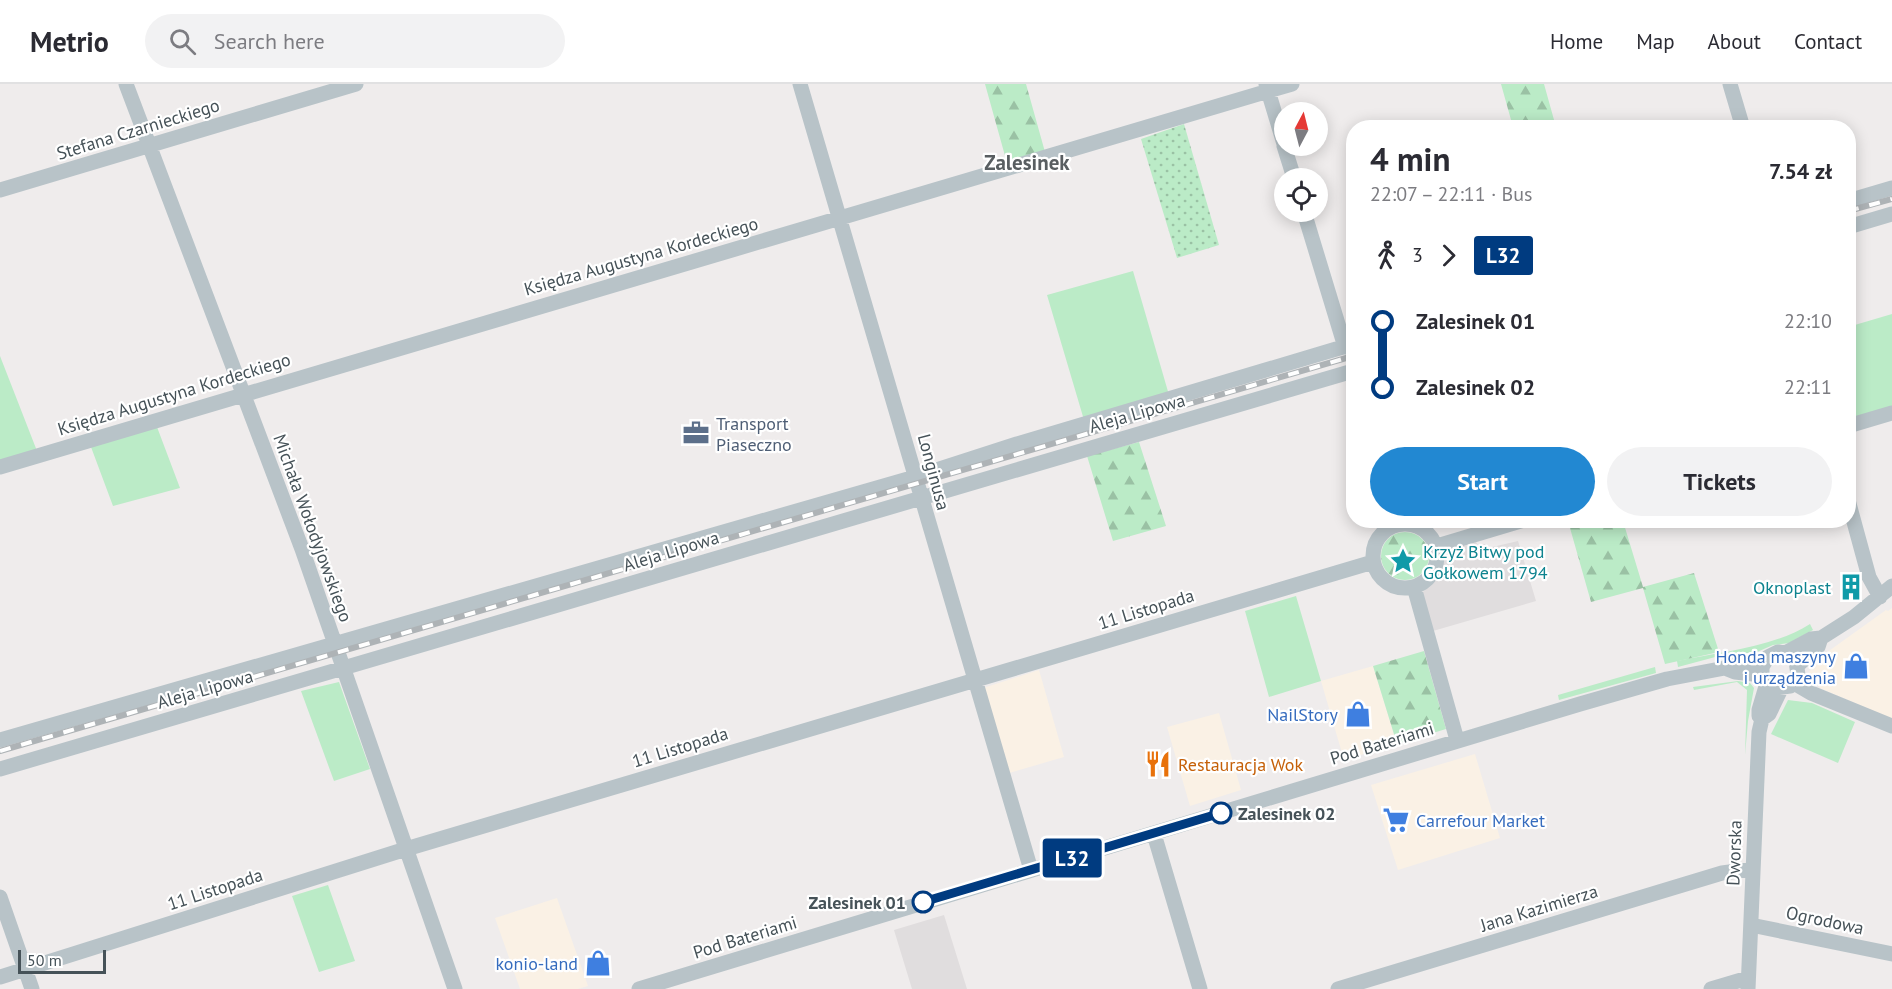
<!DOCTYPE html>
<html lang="en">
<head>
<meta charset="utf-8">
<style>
	body { margin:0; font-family:"PT Sans",sans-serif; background:#f2f2f3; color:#2b2b33; height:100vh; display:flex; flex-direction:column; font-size:22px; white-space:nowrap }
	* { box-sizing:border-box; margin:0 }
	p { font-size:20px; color:#7c7c81 }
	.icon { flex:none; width:33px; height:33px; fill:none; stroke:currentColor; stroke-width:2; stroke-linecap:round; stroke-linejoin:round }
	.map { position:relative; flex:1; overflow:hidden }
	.details { position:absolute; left:1346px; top:36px; width:510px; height:408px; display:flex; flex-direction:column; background:#fff; border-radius:24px; box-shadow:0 3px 15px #0003 }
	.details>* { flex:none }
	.badge { padding:0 12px; border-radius:4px; font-size:21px; line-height:39px }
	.needle { width:39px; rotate:7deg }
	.tools { position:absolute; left:1274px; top:18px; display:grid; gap:12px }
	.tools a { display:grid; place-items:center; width:54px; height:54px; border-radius:50%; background:#fff; box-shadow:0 3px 15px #0003; font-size:30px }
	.scale { position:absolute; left:18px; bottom:15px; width:88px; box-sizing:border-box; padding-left:6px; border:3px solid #465258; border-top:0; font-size:16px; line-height:21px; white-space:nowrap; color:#465258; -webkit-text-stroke:4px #fff; paint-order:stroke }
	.map>.badge { position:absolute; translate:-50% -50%; box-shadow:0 0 0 3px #fff }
	.legs { display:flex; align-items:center; gap:9px; height:66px; padding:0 24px; font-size:20px }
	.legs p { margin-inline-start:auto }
	.overview { display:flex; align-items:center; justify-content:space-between; height:102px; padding:0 24px }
	h1 { font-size:33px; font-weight:700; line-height:45px }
	.action { display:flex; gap:12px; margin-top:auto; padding:12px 24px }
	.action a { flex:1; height:69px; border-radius:36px; background:#2288d2; color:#fff; font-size:24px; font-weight:700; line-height:69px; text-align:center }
	.action a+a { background:#f2f2f3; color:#2b2b33 }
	ul { padding:0 24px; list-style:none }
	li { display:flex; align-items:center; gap:21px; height:66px; font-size:22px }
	li i { display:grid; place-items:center; width:9px; height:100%; margin:0 8px; background:currentColor }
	li i::after { content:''; width:15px; height:15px; margin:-8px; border:4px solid; border-radius:50%; background:#fff }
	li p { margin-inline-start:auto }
	li:first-child i { background:linear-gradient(#0000 50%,currentColor 0) }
	li:last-child i { background:linear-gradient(currentColor 50%,#0000 0) }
	header { display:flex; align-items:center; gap:36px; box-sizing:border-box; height:84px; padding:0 30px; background:#fff; border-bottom:2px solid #e1e1e2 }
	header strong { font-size:28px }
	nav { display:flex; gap:33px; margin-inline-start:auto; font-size:21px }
	.search { width:420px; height:54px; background:#f2f2f3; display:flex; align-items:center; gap:15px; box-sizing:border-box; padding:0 21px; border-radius:33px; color:#7c7c81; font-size:22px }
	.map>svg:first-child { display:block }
	.commercial { fill:#faf1e5 }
	.education { fill:#e0ddde }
	.green { fill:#bbebc7 }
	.forest { fill:url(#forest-firs) }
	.garden { fill:url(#garden-dots) }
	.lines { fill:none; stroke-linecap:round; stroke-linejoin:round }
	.minor { stroke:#b8c3c8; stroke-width:15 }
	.rail-casing { stroke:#aeb3b6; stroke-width:6 }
	.rail { stroke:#fff; stroke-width:4; stroke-dasharray:11; stroke-linecap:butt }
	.line-1-casing { stroke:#fff; stroke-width:14 }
	.line-1 { stroke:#003b80; stroke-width:9 }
	.stop-1-dot { fill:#fff; stroke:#003b80; stroke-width:3 }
	.labels { text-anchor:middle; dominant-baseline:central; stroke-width:4.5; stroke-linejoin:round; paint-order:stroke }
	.street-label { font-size:18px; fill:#465258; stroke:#fff }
	.service-label { font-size:18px; fill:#4e5e75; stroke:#fff; text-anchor:start }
	.culture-label { font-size:18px; fill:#0d838f; stroke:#fff; text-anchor:start }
	.shop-label { font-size:18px; fill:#366cbe; stroke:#fff; text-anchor:end }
	.food-label { font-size:18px; fill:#c56008; stroke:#fff; text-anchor:start }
	.stop-label { font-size:18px; font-weight:bold; fill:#465258; stroke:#fff; text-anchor:start }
	.quarter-label { font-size:21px; font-weight:bold; fill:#595e61; stroke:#fff }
</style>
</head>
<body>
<header>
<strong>Metrio</strong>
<div class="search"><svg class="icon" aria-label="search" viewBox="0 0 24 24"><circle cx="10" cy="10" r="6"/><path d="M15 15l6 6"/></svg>Search here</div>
<nav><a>Home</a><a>Map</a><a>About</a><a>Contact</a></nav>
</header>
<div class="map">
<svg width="1892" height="905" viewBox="0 0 1892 905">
	<defs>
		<pattern id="forest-firs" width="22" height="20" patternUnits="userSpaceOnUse" patternTransform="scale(1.5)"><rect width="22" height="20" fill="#bbebc7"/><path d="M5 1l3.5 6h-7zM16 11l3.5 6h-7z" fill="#9ac1a4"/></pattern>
		<pattern id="garden-dots" width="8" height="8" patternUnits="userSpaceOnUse" patternTransform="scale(1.5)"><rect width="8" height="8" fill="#bbebc7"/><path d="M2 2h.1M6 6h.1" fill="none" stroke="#9ac1a4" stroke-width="1.8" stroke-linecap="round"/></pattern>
	</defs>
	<rect width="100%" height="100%" fill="#efecec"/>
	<path class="commercial" d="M1892 524V635L1820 604 1809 588 1826 569 1886 526 1888 527Z
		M1373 582 1397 660 1344 676 1321 597Z
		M1039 586 1064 673 1009 689 983 604Z
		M1219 629 1241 706 1190 722 1167 643Z
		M1475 670 1500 754 1398 786 1371 701Z
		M557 814 588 902 578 905H520L495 834Z"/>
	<path class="education" d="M1518 457 1536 517 1433 547 1422 509 1436 493 1441 470 1476 458 1478 461 1485 460 1488 464Z
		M944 831 967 905H912L894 846Z"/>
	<path class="green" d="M1133 187 1169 311 1084 336 1047 211Z
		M1892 230V322L1848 335V243Z
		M0 272 37 367 0 378Z
		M157 343 180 404 113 422 91 363Z
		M1296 512 1321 597 1269 613 1245 527Z
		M1810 540 1813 546 1789 559 1773 561 1757 568 1719 572 1678 583 1677 577C1720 568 1772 564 1810 540Z
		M1655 583 1656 589 1559 616 1558 611Z
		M1738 597 1750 599 1754 604 1748 637 1745 671 1747 606 1737 598 1694 606 1693 603Z
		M339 598 370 685 334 697 301 607Z
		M1788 616 1812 619 1855 638 1838 679 1771 650Z
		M328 801 355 877 319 888 292 812Z"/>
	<path class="forest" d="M985 0H1026L1045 68 1007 79Z
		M1501 0H1544L1556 43H1513Z
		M1139 358 1166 442 1113 457 1087 372Z
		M1568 437H1623L1643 503 1694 489 1719 568 1665 580 1643 504 1591 518Z
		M1381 472a24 24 0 1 1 48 0a24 24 0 1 1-48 0Z
		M1424 567 1446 645 1397 660 1373 582Z"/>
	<path class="garden" d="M1184 40 1219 161 1177 174 1141 55Z"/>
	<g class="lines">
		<path class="minor" d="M126 0 302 465 455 905
			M800 0 1031 786
			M1266 0 1284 60
			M1730 0 1743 44
			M1284 62 1294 94
			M0 106 356 0
			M1848 117 1892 104
			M1304 128 1345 263
			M1848 143 1892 130
			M1848 342 1892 329
			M0 383 1292 0
			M1848 416 1869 493 1880 513
			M1373 472a32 32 0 1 1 64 0a32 32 0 1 1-64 0Z
			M1437 462 1524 436
			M1414 503 1457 656
			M1785 569 1796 577 1798 591 1790 602 1776 604 1767 599 1762 591V583L1768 573 1778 568 1785 569 1811 555 1821 554 1854 533 1892 502
			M1798 581 1818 563 1821 554
			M1725 584 1735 588 1762 591
			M1794 599 1811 609 1892 642
			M1762 635 1759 632V626L1767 599
			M0 656 915 393 1017 360 1353 260
			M0 685 1353 287
			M1154 750 1200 905
			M0 813 32 905
			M1751 841 1892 870
			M0 893 406 765 1373 478
			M639 905 1580 620 1667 595 1725 584 1734 578H1764
			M1338 905 1722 789 1752 785
			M1711 905 1748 894
			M1748 905 1759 648 1762 635 1769 630 1781 605"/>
		<g class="rail-casing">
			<path id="rail" d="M1848 127 1892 115
				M0 667 1353 272"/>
		</g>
		<use href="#rail" class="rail"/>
	</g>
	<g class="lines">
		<g class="line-1-casing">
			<path id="line-1" d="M923 818 1221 729"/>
		</g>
		<use href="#line-1" class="line-1"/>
	</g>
	<defs>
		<g id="office-bare" transform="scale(2.07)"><path d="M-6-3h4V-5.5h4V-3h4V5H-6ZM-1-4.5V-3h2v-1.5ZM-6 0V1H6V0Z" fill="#5c6f8a" stroke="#fff" stroke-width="2.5" paint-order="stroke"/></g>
		<g id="sight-bare" transform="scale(2.07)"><path d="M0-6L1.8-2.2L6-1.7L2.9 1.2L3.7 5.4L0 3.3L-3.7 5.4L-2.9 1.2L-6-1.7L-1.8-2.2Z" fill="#0f9aa8" stroke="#fff" stroke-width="2.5" paint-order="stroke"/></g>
		<g id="building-bare" transform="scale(2.07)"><path d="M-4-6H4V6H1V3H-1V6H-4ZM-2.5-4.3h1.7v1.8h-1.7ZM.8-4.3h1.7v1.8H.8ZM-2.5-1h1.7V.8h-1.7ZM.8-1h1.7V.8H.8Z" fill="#0f9aa8" stroke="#fff" stroke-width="2.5" paint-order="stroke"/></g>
		<g id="shop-bare" transform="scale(2.07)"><path d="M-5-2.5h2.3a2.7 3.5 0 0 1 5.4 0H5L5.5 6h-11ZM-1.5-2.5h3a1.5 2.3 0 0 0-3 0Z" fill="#3f7fe0" stroke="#fff" stroke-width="2.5" paint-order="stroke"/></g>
		<g id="restaurant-bare" transform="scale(2.07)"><path d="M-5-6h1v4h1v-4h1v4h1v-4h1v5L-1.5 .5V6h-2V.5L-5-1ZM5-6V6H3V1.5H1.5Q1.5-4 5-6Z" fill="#e8710a" stroke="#fff" stroke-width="2.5" paint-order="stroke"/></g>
		<g id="supermarket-bare" transform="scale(2.07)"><path d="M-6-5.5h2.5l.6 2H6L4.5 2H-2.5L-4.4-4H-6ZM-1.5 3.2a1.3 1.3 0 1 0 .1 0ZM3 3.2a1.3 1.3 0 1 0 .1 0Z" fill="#3f7fe0" stroke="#fff" stroke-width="2.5" paint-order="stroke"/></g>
	</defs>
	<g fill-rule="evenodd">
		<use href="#office-bare" x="696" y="349"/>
		<use href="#sight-bare" x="1403" y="477"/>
		<use href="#building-bare" x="1851" y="503"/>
		<use href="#shop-bare" x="1856" y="582"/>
		<use href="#shop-bare" x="1358" y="630"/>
		<use href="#restaurant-bare" x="1158" y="680"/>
		<use href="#supermarket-bare" x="1396" y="736"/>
		<use href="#shop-bare" x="598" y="879"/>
	</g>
	<g class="stop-1-dot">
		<circle cx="1221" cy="729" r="10"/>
		<circle cx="923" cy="818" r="10"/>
	</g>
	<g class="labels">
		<g class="street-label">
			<text transform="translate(138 45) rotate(-17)">Stefana Czarnieckiego</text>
			<text transform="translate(641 172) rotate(-16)">Księdza Augustyna Kordeckiego</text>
			<text transform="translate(174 310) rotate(-17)">Księdza Augustyna Kordeckiego</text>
			<text transform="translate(1137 329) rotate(-16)">Aleja Lipowa</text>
			<text transform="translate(934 388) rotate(75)">Longinusa</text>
			<text transform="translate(313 444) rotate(70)">Michała Wołodyjowskiego</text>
			<text transform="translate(671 467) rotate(-17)">Aleja Lipowa</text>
			<text transform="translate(1146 525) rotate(-17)">11 Listopada</text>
			<text transform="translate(205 605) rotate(-16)">Aleja Lipowa</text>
			<text transform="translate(1382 659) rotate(-17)">Pod Bateriami</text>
			<text transform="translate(680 663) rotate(-17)">11 Listopada</text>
			<text transform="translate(1734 769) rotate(-88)">Dworska</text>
			<text transform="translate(215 805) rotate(-18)">11 Listopada</text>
			<text transform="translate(1539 824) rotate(-17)">Jana Kazimierza</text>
			<text transform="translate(1825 836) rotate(12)">Ogrodowa</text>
			<text transform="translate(745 853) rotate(-17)">Pod Bateriami</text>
		</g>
		<g class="service-label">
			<text x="716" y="339">Transport<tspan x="716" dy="21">Piaseczno</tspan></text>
		</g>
		<g class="culture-label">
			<text x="1423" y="467">Krzyż Bitwy pod<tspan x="1423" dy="21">Gołkowem 1794</tspan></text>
			<text x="1831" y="503" text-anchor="end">Oknoplast</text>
		</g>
		<g class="shop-label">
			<text x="1836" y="572">Honda maszyny<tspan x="1836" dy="21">i urządzenia</tspan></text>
			<text x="1338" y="630">NailStory</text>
			<text x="1416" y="736" text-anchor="start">Carrefour Market</text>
			<text x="578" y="879">konio-land</text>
		</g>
		<g class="food-label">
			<text x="1178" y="680">Restauracja Wok</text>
		</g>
		<g class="stop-label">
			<text x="1238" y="729">Zalesinek 02</text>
			<text x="906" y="818" text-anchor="end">Zalesinek 01</text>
		</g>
		<g class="quarter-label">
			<text x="1027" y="78">Zalesinek</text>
		</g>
	</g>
</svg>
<div class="tools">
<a><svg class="needle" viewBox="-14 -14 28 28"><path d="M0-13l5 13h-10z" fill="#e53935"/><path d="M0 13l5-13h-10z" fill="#7c7c81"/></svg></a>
<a><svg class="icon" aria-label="locate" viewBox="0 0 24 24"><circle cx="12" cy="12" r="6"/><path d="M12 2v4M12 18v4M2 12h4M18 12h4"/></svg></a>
</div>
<div class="scale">50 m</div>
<b class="badge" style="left:1072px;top:774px;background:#003b80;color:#fff">L32</b>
<section class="details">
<div class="overview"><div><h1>4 min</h1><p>22:07 – 22:11 · Bus</p></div><b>7.54 zł</b></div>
<div class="legs"><svg class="icon" aria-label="walk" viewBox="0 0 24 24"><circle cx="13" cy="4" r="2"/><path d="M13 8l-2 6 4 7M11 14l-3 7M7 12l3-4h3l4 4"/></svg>3<svg class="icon" aria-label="forward" viewBox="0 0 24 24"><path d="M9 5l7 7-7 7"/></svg><b class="badge" style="background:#003b80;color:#fff">L32</b></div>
<ul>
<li><i style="color:#003b80"></i><b>Zalesinek 01</b><p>22:10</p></li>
<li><i style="color:#003b80"></i><b>Zalesinek 02</b><p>22:11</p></li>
</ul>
<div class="action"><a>Start</a><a>Tickets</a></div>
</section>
</div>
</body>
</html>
